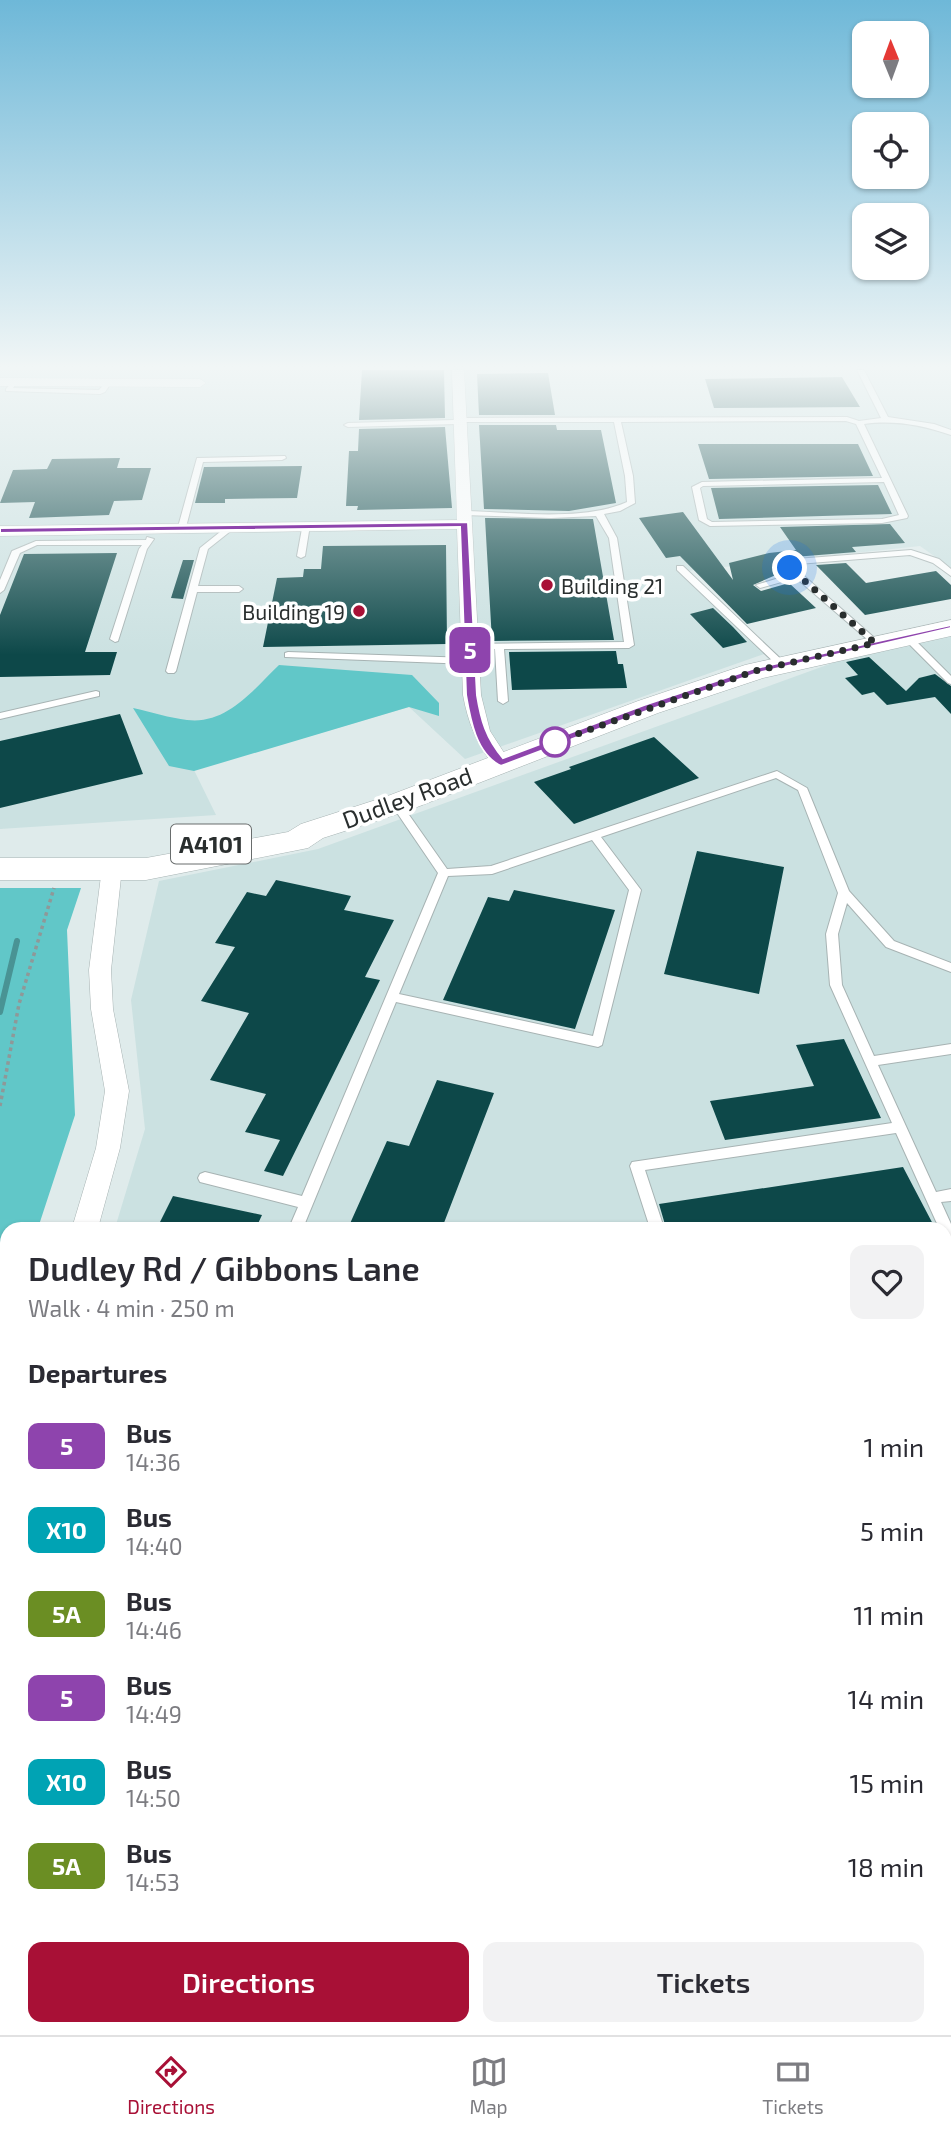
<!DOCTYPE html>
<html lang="en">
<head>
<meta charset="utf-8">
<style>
	body { margin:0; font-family:"Exo 2",sans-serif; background:#f2f2f3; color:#2b2b33; height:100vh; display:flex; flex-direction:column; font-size:26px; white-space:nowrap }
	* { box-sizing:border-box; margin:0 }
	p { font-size:23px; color:#7c7c81 }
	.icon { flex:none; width:38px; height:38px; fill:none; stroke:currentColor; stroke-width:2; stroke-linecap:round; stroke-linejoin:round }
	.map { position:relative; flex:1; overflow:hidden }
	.side { position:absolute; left:0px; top:1222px; width:952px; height:814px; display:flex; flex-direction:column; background:#fff; border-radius:21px 21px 0 0; box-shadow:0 2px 5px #0004 }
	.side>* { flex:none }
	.badge { padding:0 14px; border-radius:10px; font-size:24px; line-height:46px }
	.needle { width:46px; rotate:359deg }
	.buttons { position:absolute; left:852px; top:21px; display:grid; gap:14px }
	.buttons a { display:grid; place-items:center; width:77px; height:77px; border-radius:14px; background:#fff; box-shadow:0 2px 5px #0004; font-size:35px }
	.you { position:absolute; width:35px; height:35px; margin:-18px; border:5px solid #fff; border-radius:50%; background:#1a73e8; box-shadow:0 0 0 10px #1a73e833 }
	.map>.badge { position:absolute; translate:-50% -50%; box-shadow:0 0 0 4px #fff }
	h2 { padding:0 28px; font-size:26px; line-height:63px }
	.round { display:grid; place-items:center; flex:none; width:74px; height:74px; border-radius:14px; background:#f2f2f3 }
	.head { display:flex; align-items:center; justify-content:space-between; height:119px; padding:0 28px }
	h1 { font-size:33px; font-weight:600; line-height:52px }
	.button { display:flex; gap:14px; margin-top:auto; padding:14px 28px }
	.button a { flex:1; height:80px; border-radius:14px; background:#a81036; color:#fff; font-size:28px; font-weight:600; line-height:80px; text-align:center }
	.button a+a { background:#f2f2f3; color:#2b2b33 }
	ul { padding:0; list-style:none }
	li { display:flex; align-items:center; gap:21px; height:84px; padding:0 28px }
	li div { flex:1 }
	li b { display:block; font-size:26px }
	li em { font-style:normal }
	li .badge { min-width:77px; font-weight:700; text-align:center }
	.tabs { display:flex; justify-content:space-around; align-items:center; height:98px; border-top:2px solid #e1e1e2; background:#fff; font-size:19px; color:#7c7c81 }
	.tabs a { display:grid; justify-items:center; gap:4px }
	.tabs .on { color:#a81036 }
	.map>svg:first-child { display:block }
	.built { fill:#cbe1e1 }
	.forest { fill:#61c7c8 }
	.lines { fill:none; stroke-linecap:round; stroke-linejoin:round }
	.stream { stroke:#499394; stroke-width:6 }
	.building { fill:#0d4849 }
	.lane-casing { stroke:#a7b3b3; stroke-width:2 }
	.street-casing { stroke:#a7b3b3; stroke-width:1 }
	.primary-casing { stroke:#a7b3b3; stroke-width:1 }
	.path { stroke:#8f9898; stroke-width:3.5; stroke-dasharray:3.5 3.5; stroke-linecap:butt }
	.lane { fill:#fff; fill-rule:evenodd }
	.street { fill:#fff; fill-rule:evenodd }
	.primary { fill:#fff; fill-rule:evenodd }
	.line { fill:#8e44ad; stroke:#fff; stroke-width:2 }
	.walk { stroke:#292e2e; stroke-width:7; stroke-dasharray:0 12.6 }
	.poi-dot { fill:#a81036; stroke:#fff; stroke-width:2.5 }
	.stop-dot { fill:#fff; stroke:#8e44ad; stroke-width:3.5 }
	.labels { text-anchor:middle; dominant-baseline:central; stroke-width:7; stroke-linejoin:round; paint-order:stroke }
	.far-poi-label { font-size:21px; fill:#292e2e; stroke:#fff; text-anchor:start }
	.shield { fill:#fff; stroke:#696d6d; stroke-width:2 }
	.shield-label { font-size:23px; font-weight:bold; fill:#292e2e }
	.street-label { font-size:24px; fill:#292e2e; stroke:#fff }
</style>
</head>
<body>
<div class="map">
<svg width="951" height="2035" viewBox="0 0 951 2035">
	<rect width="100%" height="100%" fill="#dfebeb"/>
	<path class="built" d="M0 370H951V568L920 546 686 571 767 653 465 759 409 707 194 770 216 815 0 829Z
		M951 634V1650L945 1648V1228H115L145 1129 131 1000 159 881 318 849 849 657Z"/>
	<path class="forest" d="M279 665 412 675 439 703V716L409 707 194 771 169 766 133 708C151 712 170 718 187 720 227 725 253 690 279 665Z
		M0 888H81L67 930 75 1115 38 1228H7V1324H0Z"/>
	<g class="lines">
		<path class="stream" d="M0 1012 17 941"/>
	</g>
	<path class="building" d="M362 370H444L445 418 359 420Z
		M548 373 555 415H479L477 374Z
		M842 377 860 407 714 408 705 379Z
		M479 425H556L557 430H601L616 503 569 511 484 509Z
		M445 427 452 508 357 510 358 506H346L349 451H358L359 429Z
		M698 444H858L873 476 709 479Z
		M120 458 117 468H151L142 500 114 501 109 515 29 518 35 502 0 503 13 470 47 469 52 459Z
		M302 466 297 498 225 499V503H195L204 467Z
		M878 485 892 514 719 519 711 488Z
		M683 512 733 580 729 563 769 553 796 550 780 527 890 524 905 543 852 547 856 552 794 557 784 566 785 571 753 585 761 591 789 583 816 608 747 624 680 556 666 558 639 518Z
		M485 518 593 519 614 640 492 641Z
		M446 545 447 644 263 647 277 578 303 577 304 569H321L323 546Z
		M117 553 85 652H117L110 675 0 677V615L24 554Z
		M183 560H194L183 599 171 598Z
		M846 563 866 583 936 571 951 585V599L865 615 816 565Z
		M713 608 733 627 747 642 723 648 690 614Z
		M616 651 618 664H623L627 688 512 690 509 652Z
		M869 657 906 691 919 678 935 674 951 686V714L935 697 887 705 874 692 862 695 845 678 858 675 846 662Z
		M120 714 143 774 0 808V741Z
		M654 737 699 778 574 824 534 782 571 769 569 767Z
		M697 851 784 867 759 994 664 974Z
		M276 880 351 896 344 910 394 920 365 977 380 980 283 1176 264 1171 280 1140 245 1132 266 1094 210 1080 249 1013 201 1001 235 947 215 943 247 892 266 896Z
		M514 890 615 910 575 1029 443 1000 488 897 509 901Z
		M844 1039 881 1118 725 1140 710 1101 814 1086 796 1045Z
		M437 1080 494 1093 442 1228H348L387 1141 409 1146Z
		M903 1167 935 1228H666L659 1204Z
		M173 1196 262 1215 256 1228H157Z"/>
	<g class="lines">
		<g class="lane-casing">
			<path id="lane" d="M857 370H864L888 417 934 424 951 430V435C921 425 895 420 864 424L908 516 907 518 882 523 710 526 699 520 692 487 702 482 882 478 856 424 846 421 621 422 633 476 635 503 620 511 604 514 617 538 634 645 629 648 504 649 508 701 503 704 498 701 495 649H469L464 646 466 644 624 642 609 538 596 516 551 518 464 515 460 513 464 511C512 512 583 522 627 502L625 476 614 422H461L458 424 348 427 344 425 348 423 454 420 458 418 847 417 859 421 881 418ZM884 482 899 515 882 519 712 522 707 519 700 488 703 486Z
				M14 380 17 382 13 388 99 390 106 382 111 383 105 392 100 394 6 391V389Z
				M285 456 286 458 282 460 203 462 186 527 182 529 178 527 197 458Z
				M303 523 310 525 305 556 301 558 297 556Z
				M230 524 237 526 208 549 198 586H239L243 589 239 592H197L176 671 174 673H168L166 671 200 548Z
				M147 537 154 539 147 549 118 641 115 642 110 639 139 549 142 545H37L20 553 4 590 0 593V580L12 551 36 541 146 540Z
				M911 550 939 559 951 569V576L933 563 910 555 798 564 795 568 878 641 880 643 875 646 796 578 760 588 756 585 792 574 786 568 796 559Z
				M677 566H683L785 663V667H779L677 570Z
				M906 633 909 634 951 676V684L948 683 903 638V634Z
				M288 652 470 658 475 661 470 664 285 657V653Z
				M96 691 99 692V696L0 719V713Z
				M777 771 807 788 849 891 894 941 951 963V972L886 947 847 903 838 934 842 985 874 1056 951 1044V1054L878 1065 936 1192 951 1189V1201L941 1202 951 1224V1246L946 1244 945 1228H939L896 1133 645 1170 664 1228H650L630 1166 632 1162 892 1123 830 985 826 934 838 893 798 790 776 778 601 837 641 890 602 1045 598 1047 396 1002 303 1228H289L298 1207 200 1182 198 1178 200 1174 205 1172 302 1196 438 873 391 804 392 802H400L447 869 491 866ZM592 840 629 890 593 1036 399 994 448 876 492 874Z
				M951 1370V1384L945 1385V1371Z
				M7 1535V1551L0 1552V1536Z
				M426 2028H449L451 2035H428Z"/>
		</g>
		<g class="street-casing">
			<path id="street" d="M452 370H464L481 695 490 731 510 762 508 766H494C477 744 468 723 463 695L457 529 0 536V526L457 520Z
				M0 378 200 379 206 383 200 387 0 386Z
				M112 861 119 863 122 868 111 970 113 1009 129 1091 120 1148 98 1228H72L96 1148 105 1091 91 1009 89 970 102 868 105 863Z
				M7 1700V1744L0 1747V1703Z
				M197 2028H240L238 2035H195Z
				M797 2028H836L838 2035H799Z"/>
		</g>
		<g class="primary-casing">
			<path id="primary" d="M951 620V636L763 678 658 713 407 811 323 838 308 848 146 880H0V858H146L288 832 301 824 385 797 638 701 745 665Z"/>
		</g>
		<path class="path" d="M0 1106 19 1004 54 888"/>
		<use href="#lane" class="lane"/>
		<use href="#street" class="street"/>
		<use href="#primary" class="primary"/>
	</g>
	<linearGradient id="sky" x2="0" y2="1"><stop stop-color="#6eb8d8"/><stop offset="0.56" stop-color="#f1f6f6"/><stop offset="1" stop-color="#f1f6f6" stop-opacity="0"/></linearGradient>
	<rect width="951" height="655" fill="url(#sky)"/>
	<path class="line" d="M468 522 477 695C481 720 486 738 503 758L644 705 752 669 951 625V628L758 673 652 709 501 766C476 754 470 719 466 695L460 527 0 533V528Z"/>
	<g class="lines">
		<path class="walk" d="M555 742 549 744 755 671 875 643 790 568"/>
	</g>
	<g class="poi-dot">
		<circle cx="547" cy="585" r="7"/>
		<circle cx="359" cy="611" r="7"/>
	</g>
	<circle class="stop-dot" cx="555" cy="742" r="14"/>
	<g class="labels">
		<g class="far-poi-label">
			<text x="561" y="585">Building 21</text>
			<text x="345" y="611" text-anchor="end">Building 19</text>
		</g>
		<rect class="shield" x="171" y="824.5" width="80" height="39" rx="5"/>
		<g class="shield-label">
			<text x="211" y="844">A4101</text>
		</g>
		<g class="street-label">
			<text transform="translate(407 797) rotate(-20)">Dudley Road</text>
		</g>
	</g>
</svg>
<div class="buttons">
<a><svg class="needle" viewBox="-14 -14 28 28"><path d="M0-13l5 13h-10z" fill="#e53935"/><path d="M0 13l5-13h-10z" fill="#7c7c81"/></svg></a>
<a><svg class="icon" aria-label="locate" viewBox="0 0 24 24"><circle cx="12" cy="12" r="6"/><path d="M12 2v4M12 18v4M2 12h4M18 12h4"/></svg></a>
<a><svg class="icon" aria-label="layers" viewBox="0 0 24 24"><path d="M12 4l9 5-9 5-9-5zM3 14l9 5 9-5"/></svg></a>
</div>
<div class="you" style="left:790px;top:568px"></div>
<b class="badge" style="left:470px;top:650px;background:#8e44ad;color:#fff">5</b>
<section class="side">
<div class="head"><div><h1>Dudley Rd / Gibbons Lane</h1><p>Walk · 4 min · 250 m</p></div><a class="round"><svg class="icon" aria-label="heart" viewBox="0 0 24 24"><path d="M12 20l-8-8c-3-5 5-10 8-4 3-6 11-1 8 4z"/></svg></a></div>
<h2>Departures</h2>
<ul>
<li><span class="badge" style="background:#8e44ad;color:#fff">5</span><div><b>Bus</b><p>14:36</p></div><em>1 min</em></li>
<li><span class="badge" style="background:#00a3b4;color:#fff">X10</span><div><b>Bus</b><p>14:40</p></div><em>5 min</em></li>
<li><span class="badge" style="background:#6b8e23;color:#fff">5A</span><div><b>Bus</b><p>14:46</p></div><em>11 min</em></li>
<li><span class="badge" style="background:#8e44ad;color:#fff">5</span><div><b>Bus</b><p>14:49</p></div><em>14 min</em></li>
<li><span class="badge" style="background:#00a3b4;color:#fff">X10</span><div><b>Bus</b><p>14:50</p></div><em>15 min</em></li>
<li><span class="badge" style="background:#6b8e23;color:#fff">5A</span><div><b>Bus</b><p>14:53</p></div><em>18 min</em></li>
</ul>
<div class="button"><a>Directions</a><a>Tickets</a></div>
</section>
</div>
<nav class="tabs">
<a class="on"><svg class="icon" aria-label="directions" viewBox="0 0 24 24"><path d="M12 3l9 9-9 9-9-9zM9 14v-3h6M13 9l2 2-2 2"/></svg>Directions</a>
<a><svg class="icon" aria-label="map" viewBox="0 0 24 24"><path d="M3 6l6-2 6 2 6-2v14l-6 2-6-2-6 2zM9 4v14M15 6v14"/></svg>Map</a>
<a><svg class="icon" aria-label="tickets" viewBox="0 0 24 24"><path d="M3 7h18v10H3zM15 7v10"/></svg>Tickets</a>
</nav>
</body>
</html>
